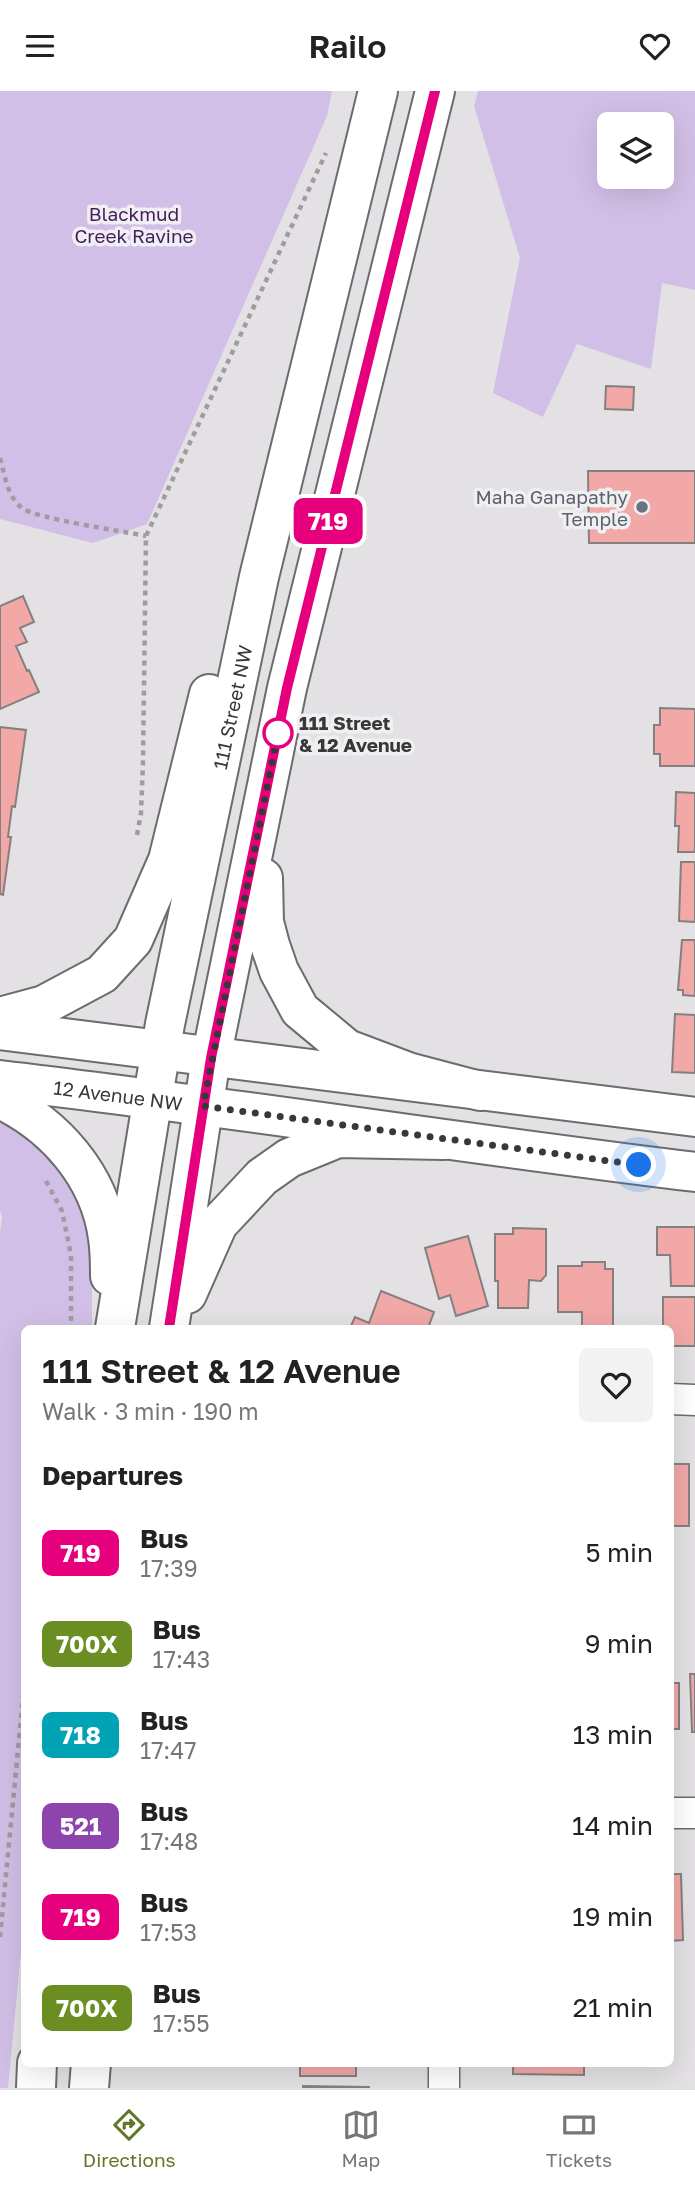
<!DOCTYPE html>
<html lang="en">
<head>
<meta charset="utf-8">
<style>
	body { margin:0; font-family:"Golos Text",sans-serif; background:#f2f2f2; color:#222; height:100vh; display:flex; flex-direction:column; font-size:26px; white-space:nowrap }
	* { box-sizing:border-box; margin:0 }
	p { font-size:23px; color:#767676 }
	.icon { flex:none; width:38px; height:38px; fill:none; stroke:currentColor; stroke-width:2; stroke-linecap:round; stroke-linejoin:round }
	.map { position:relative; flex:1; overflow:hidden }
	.panel { position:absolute; left:21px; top:1234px; width:653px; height:742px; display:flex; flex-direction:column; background:#fff; border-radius:10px; box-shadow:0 7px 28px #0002 }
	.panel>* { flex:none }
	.badge { padding:0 14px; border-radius:10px; font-size:24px; line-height:46px }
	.fabs { position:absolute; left:597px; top:21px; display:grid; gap:14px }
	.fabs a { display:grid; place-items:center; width:77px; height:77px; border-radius:10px; background:#fff; box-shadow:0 7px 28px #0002; font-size:35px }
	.you { position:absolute; width:35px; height:35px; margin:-18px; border:5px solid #fff; border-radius:50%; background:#1a73e8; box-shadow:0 0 0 10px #1a73e833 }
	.map>.badge { position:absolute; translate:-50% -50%; box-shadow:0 0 0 4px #fff }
	h2 { padding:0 21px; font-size:26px; line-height:63px }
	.round { display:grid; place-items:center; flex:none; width:74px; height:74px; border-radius:10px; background:#f2f2f2 }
	.headline { display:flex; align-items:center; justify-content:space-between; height:119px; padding:0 21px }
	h1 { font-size:33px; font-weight:600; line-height:52px }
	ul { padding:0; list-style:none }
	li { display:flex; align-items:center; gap:21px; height:91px; padding:0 21px }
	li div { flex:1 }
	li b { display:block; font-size:26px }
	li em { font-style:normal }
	li .badge { min-width:77px; font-weight:700; text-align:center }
	header { display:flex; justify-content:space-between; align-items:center; height:91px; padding:0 21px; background:#fff; font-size:32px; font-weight:600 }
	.tabs { display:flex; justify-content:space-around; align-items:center; height:98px; border-top:2px solid #e0e0e0; background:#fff; font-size:19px; color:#767676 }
	.tabs a { display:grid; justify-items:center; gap:4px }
	.tabs .active { color:#617728 }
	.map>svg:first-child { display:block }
	.green { fill:#d2bfe7; fill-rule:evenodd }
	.building { fill:#f1a8a7; stroke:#848080; stroke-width:2 }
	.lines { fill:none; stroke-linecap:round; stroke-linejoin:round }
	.minor-casing { stroke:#6c6b6d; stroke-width:33 }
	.tertiary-casing { stroke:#6c6b6d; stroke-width:42 }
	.secondary-casing { stroke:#6c6b6d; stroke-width:42 }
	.path { stroke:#9e9c9f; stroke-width:4.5; stroke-dasharray:5 5; stroke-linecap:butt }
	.minor { stroke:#fff; stroke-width:30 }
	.tertiary { stroke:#fff; stroke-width:38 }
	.secondary { stroke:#fff; stroke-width:38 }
	.line-casing { stroke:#fff; stroke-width:16 }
	.line { stroke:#e6007e; stroke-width:10 }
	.walk { stroke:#393839; stroke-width:7; stroke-dasharray:0 12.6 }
	.worship-dot { fill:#6b7280; stroke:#f0eff2; stroke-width:2.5 }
	.stop-dot { fill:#fff; stroke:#e6007e; stroke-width:3.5 }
	.labels { text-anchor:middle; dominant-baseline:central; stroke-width:7; stroke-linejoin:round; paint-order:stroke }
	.park-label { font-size:19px; fill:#441e61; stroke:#f0eff2 }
	.worship-label { font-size:19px; fill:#5b616d; stroke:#f0eff2; text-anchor:end }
	.street-label { font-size:19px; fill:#393839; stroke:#f0eff2 }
	.stop-label { font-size:19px; font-weight:bold; fill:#393839; stroke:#f0eff2; text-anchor:start }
</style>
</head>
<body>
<header><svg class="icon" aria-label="menu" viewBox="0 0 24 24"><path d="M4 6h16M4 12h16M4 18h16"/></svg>Railo<svg class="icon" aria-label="heart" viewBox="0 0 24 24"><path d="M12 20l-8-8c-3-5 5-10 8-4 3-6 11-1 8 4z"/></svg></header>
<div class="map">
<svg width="695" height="1997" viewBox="0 0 695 1997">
	<rect width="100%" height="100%" fill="#e3e1e4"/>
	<path class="green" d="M0 0H332L327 25 147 433 93 452 0 428Z
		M478 0H695V199L662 192 651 278 577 253 543 326 493 302 520 167 474 15ZM609 33H662V86H609Z
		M0 1026 22 1033 70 1081 92 1146V1237H24V1828L8 1997H0V1142L2 1126 0 1120Z"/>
	<path class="building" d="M606 295 634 296 633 319 605 318Z
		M588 380H695V452H589Z
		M23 505 34 531 20 537 27 551 16 555 27 580 29 579 39 601 0 618V515Z
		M660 617 695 618V675H660V663H654V634H660Z
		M0 636 26 639 15 716 12 715 8 746H11L3 804 0 803Z
		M676 701 695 702V761H678L679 735H675Z
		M681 771H695V831L679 830Z
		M682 849H695V905L683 904V899H678Z
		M675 923 695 924V982L672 981Z
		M657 1136H695V1195H671L670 1164H657Z
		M513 1137 546 1138V1184L541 1190 529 1189 528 1217H498V1190H495V1143H513Z
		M468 1145 488 1215 456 1225 450 1204 439 1208 425 1157Z
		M582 1171H605V1178H613V1237H582V1221H558V1175H582Z
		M381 1200 434 1221 428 1237H350L355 1226 369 1232Z
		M663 1206H695V1255H670V1237H663Z
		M670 1373H689V1435H670Z
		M690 1583H695V1641H692Z
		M670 1592H679V1638H670Z
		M670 1783H681L683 1849 670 1850Z
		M300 1972H356V1985H300Z
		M513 1972H584V1984L513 1983Z
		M303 1995 369 1996V1997H303Z"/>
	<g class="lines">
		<g class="minor-casing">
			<path id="minor" d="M670 1308 695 1309
				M670 1722H695
				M444 1997V1972"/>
		</g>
		<g class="tertiary-casing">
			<g id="tertiary">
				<path d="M0 939 695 1026"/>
				<path id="s1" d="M0 989C232 1016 463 1053 695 1081"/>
			</g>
		</g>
		<g class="secondary-casing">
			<g id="secondary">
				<path d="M263 787 264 831 270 854 279 880 300 919 347 958 408 981 480 1000"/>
				<path d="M0 926 44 914 102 883 133 849 168 769 209 603"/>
				<path d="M0 1008C55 1034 100 1085 108 1147 110 1160 110 1172 110 1185"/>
				<path d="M187 1203 218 1133 262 1086 289 1067 338 1047 443 1049"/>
				<path id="s2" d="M115 1237 165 933 259 486 378 0"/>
				<path d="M169 1237 211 967 287 597 435 0"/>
				<path d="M36 1997 37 1972"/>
				<path d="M89 1997 91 1972"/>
			</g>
		</g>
		<path class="path" d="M0 367C5 385 7 405 22 417 37 428 123 440 146 445
			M137 744 141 722 143 672 146 445 326 62
			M46 1090 62 1120 71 1164V1237
			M0 1846 24 1596"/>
		<use href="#minor" class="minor"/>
		<use href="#tertiary" class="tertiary"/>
		<use href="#secondary" class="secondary"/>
	</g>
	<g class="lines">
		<g class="line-casing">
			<path id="line" d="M169 1237 211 967 287 597 435 0"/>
		</g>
		<use href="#line" class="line"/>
		<path class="walk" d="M278 642 280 632 203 1015 639 1074"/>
	</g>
	<circle class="worship-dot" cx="642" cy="416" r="7"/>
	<circle class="stop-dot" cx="278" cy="642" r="14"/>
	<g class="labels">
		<g class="park-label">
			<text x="134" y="122">Blackmud<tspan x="134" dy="22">Creek Ravine</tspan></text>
		</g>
		<g class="worship-label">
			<text x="628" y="405">Maha Ganapathy<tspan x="628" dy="22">Temple</tspan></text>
		</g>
		<g class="street-label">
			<text stroke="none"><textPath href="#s2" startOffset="632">111 Street NW</textPath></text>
			<text stroke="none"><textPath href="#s1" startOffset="119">12 Avenue NW</textPath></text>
		</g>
		<g class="stop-label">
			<text x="299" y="631">111 Street<tspan x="299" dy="22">&amp; 12 Avenue</tspan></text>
		</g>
	</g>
</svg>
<div class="fabs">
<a><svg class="icon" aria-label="layers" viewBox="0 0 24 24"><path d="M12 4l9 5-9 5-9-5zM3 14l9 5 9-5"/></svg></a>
</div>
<div class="you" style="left:639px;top:1074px"></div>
<b class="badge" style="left:328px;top:430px;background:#e6007e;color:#fff">719</b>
<section class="panel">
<div class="headline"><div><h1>111 Street &amp; 12 Avenue</h1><p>Walk · 3 min · 190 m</p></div><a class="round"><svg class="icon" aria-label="heart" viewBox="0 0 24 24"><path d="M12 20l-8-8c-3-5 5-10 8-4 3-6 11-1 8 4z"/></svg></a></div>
<h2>Departures</h2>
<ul>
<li><span class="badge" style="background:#e6007e;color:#fff">719</span><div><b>Bus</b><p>17:39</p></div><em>5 min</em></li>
<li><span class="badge" style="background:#6b8e23;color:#fff">700X</span><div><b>Bus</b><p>17:43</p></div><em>9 min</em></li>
<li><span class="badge" style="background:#00a3b4;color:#fff">718</span><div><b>Bus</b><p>17:47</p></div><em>13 min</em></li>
<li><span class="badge" style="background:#8e44ad;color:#fff">521</span><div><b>Bus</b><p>17:48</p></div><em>14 min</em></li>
<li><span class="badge" style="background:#e6007e;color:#fff">719</span><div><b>Bus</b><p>17:53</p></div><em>19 min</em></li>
<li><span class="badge" style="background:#6b8e23;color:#fff">700X</span><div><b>Bus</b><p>17:55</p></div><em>21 min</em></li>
</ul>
</section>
</div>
<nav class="tabs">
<a class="active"><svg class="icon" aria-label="directions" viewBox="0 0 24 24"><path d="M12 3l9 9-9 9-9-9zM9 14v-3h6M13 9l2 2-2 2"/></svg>Directions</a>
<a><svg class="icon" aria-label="map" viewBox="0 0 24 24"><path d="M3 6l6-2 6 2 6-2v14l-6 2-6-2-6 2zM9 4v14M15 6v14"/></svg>Map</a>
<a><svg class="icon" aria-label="tickets" viewBox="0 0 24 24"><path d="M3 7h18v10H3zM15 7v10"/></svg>Tickets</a>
</nav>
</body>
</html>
